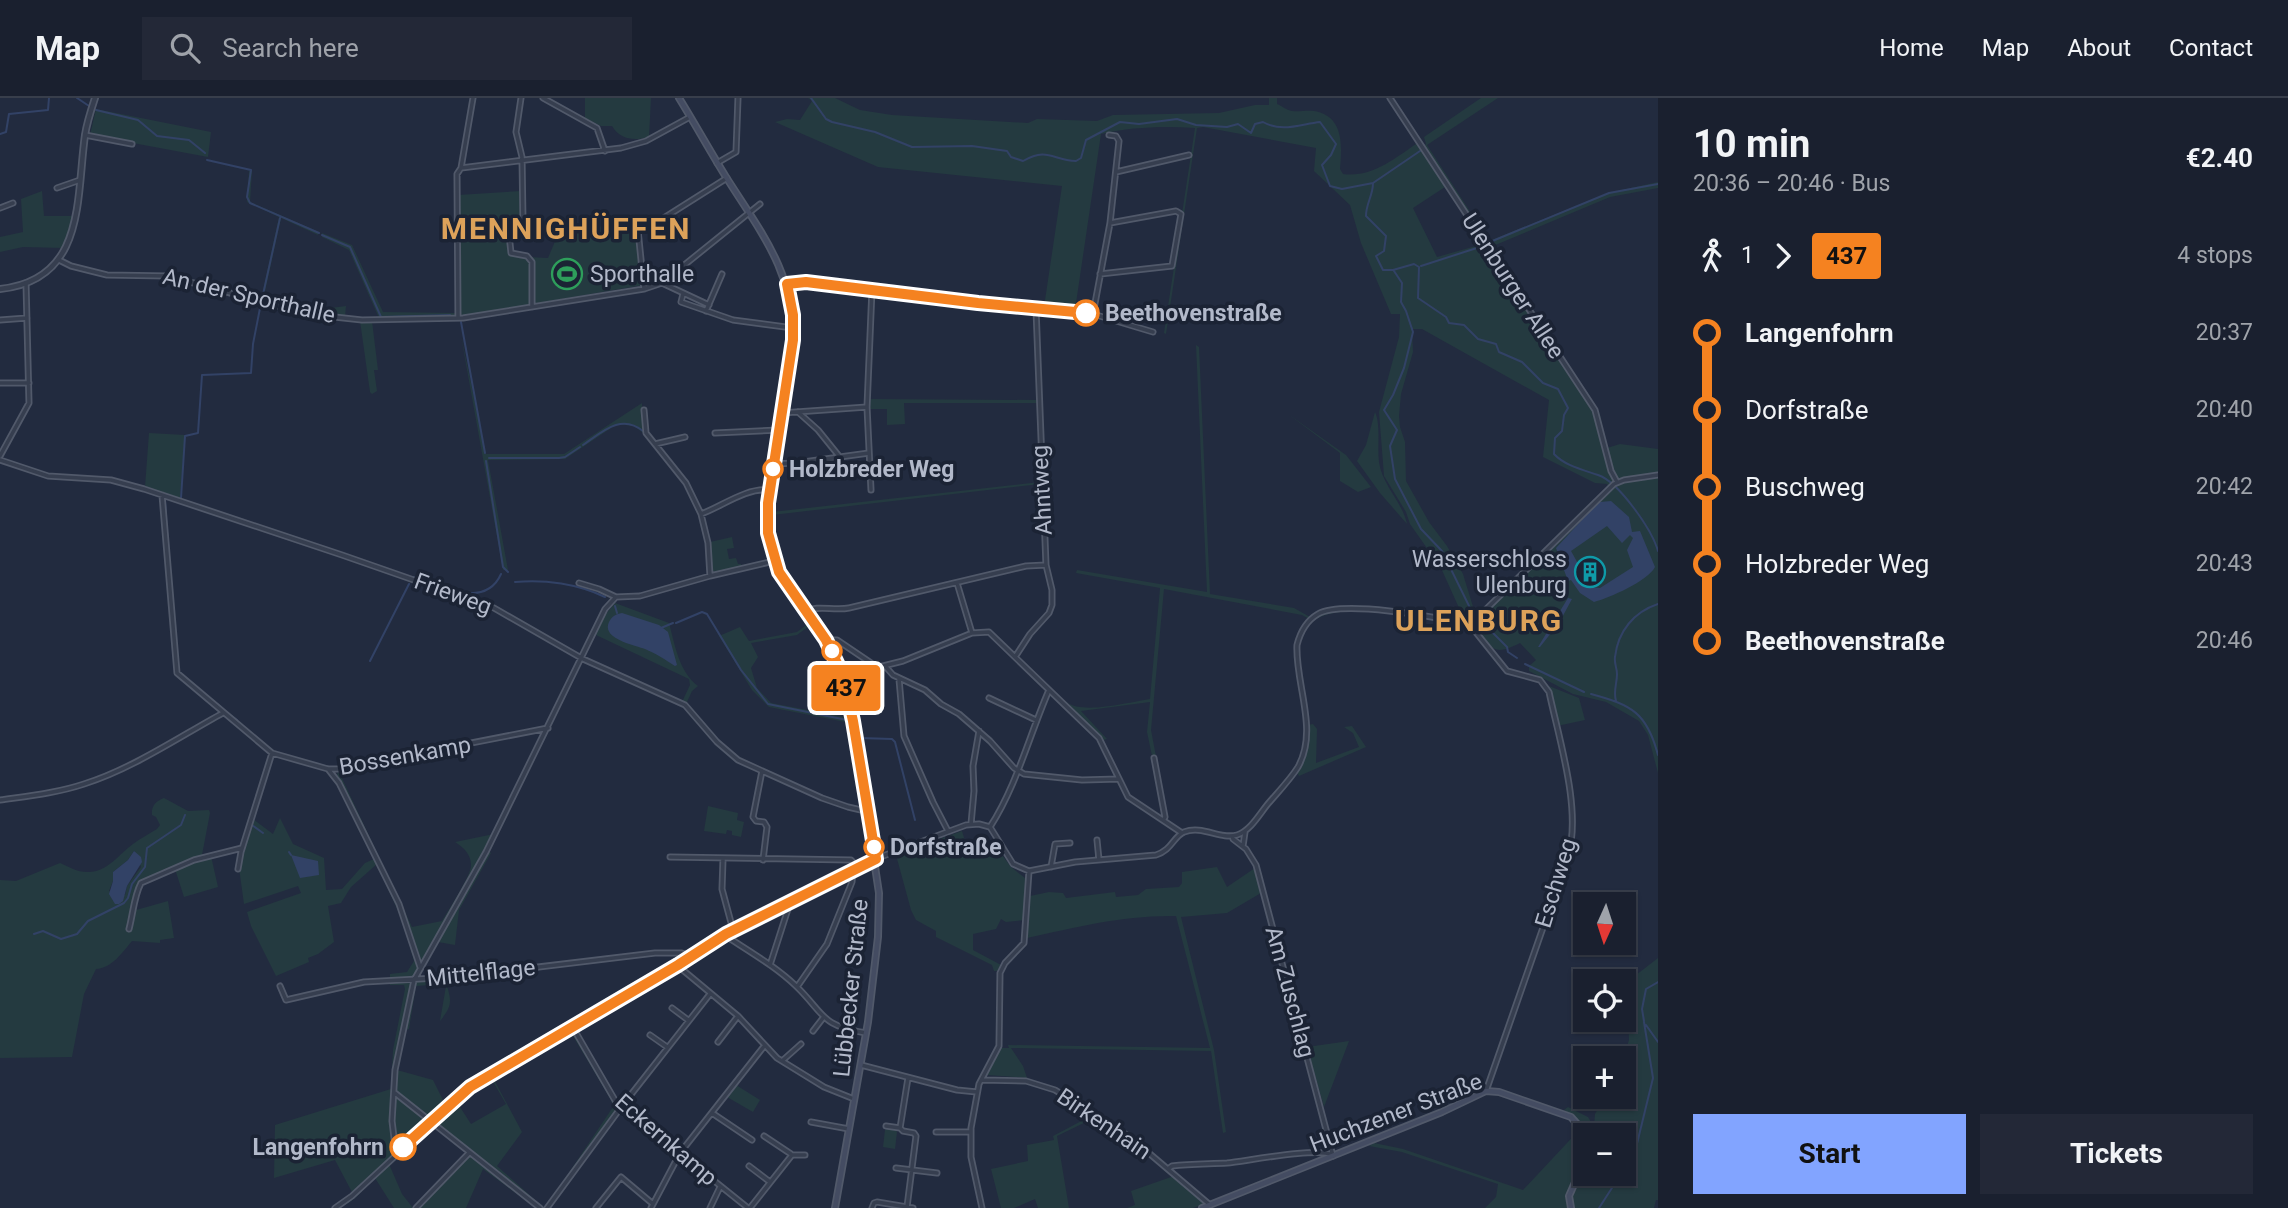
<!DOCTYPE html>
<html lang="en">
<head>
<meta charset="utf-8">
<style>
	body { margin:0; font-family:Roboto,sans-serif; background:#232837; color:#f1f3f6; height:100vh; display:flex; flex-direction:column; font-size:26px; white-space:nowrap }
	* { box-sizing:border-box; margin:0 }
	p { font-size:23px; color:#9fa3aa }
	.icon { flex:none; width:38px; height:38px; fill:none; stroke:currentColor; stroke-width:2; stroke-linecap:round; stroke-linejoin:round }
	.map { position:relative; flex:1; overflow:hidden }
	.side { display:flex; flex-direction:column; background:#1a202f; width:630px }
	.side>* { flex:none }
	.badge { padding:0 14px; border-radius:5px; font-size:24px; line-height:46px }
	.needle { width:46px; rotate:183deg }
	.controls { position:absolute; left:1573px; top:794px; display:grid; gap:14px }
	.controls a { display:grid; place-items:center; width:63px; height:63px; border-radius:0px; background:#1a202f; box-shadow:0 2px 5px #0004,0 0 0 2px #383e4b; font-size:35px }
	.map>.badge { position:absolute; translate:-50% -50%; box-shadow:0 0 0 4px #fff }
	.legs { display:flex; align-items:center; gap:10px; height:77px; padding:0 35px; font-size:23px }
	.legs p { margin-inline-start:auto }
	.overview { display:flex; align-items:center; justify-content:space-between; height:119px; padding:0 35px }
	h1 { font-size:38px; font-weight:700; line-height:52px }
	.action { display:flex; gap:14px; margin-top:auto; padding:14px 35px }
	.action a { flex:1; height:80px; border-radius:0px; background:#82a4ff; color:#111; font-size:28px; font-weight:700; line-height:80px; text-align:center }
	.action a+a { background:#232837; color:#f1f3f6 }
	ul { padding:0 35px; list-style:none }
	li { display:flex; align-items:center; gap:24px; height:77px; font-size:26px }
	li i { display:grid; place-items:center; width:10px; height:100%; margin:0 9px; background:currentColor }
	li i::after { content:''; width:18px; height:18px; margin:-9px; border:5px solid; border-radius:50%; background:#1a202f }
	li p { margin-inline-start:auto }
	li:first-child i { background:linear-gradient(#0000 50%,currentColor 0) }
	li:last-child i { background:linear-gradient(currentColor 50%,#0000 0) }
	header { display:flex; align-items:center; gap:42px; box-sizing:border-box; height:98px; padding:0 35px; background:#1a202f; border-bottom:2px solid #383e4b }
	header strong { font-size:33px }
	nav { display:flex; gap:38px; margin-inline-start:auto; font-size:24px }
	.search { width:490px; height:63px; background:#232837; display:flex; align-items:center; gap:18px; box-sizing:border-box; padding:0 24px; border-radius:0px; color:#9fa3aa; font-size:26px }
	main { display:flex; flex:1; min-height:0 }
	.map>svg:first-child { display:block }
	.green { fill:#243a40; fill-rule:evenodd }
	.water { fill:#324266; fill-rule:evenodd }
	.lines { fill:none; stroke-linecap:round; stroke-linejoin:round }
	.stream { stroke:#324266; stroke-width:2 }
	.minor-casing { stroke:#51596a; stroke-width:7 }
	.tertiary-casing { stroke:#51596a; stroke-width:8 }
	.secondary-casing { stroke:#51596a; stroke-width:8 }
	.minor { stroke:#363e4f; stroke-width:3.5 }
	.tertiary { stroke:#363e4f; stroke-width:4.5 }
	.secondary { stroke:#444c62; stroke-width:4.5 }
	.line-1-casing { stroke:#fff; stroke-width:16 }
	.line-1 { stroke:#f58220; stroke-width:10 }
	.stop-1-dot { fill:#fff; stroke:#f58220; stroke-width:3.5 }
	.labels { text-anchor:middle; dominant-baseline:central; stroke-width:7; stroke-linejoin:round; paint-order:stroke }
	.poi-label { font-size:23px; fill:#b2b9ca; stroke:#1b2334; text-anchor:start }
	.street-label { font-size:23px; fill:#b2b9ca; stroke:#1b2334 }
	.stop-label { font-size:23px; font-weight:bold; fill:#b2b9ca; stroke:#1b2334; text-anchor:start }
	.district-label { font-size:30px; font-weight:bold; letter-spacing:2px; fill:#dda25a; stroke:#1b2334 }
</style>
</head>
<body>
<header>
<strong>Map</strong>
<div class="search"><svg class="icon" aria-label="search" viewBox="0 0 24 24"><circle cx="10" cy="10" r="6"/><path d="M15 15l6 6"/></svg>Search here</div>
<nav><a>Home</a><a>Map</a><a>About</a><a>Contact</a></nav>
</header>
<main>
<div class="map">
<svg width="1658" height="1110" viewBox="0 0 1658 1110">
	<rect width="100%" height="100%" fill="#222b3f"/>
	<path class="green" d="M585 0H651L649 39C635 43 620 42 612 28H601L585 20Z
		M808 0H835L860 12 892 17 1028 25 1037 21 1097 23 1113 17 1219 15 1255 7H1269V0H1277V6C1282 8 1286 12 1292 13 1299 14 1306 12 1314 13 1344 18 1342 47 1340 71L1343 76C1371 80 1394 61 1416 46L1420 51 1426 46 1424 39 1481 0H1498L1427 47 1489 143 1608 95 1658 84V90L1610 99 1493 148 1600 317 1607 350 1620 346 1658 351V675L1648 637 1639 623 1606 604 1573 596 1529 573V568L1536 562 1520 545C1494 558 1493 552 1476 532V524L1464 521 1441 470 1410 426 1406 414 1384 378 1379 314 1399 239 1400 216H1391L1361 145 1350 107 1314 73 1316 50 1203 29 1197 30 1166 236 1164 235 1195 30C1163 28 1132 29 1101 36L1075 212 1044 209 1062 88 878 69 775 24 787 21 800 22 812 3ZM1445 89 1483 146 1437 159 1413 110ZM1412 231H1422L1549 302 1543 359 1595 385 1607 386 1610 392 1481 519 1474 512 1463 476 1447 448 1429 424 1406 383 1405 344 1400 329 1399 318 1401 296 1413 254Z
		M96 11 211 34 208 59 90 37Z
		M249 73H252L250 104 319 134 318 137 281 120 263 203 261 202 279 119 247 104Z
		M42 93 44 118H74L64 150 23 149 0 154V139L23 134 21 101Z
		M521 93V119L490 122V138L509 135 508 146 511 155 527 159 548 160 559 134 635 124 643 187 463 218 459 216 458 97Z
		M322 135 352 147 383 214 456 215 455 219 379 220 349 152 322 139Z
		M346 208 345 219 308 215V213Z
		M360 223H372L378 272H374L377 293 372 296 370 294Z
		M461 238 486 356H564L642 305 643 335 634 328 617 326 565 361 488 362 508 472H503Z
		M1196 247 1199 249 1210 496 1294 510 1310 519C1329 502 1377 510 1401 511L1405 517C1380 514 1334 508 1313 523L1302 517 1164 491 1151 632 1166 711 1163 710 1147 634 1150 604 1081 613 1107 641 1103 642 1067 604C1082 617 1130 604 1150 601L1160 490 1076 475 1077 472 1207 494Z
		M866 301 1038 302V305H904L905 326 887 327V311H865Z
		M1375 314C1381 327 1377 348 1379 364 1382 387 1402 403 1407 426L1380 395 1357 363 1366 347Z
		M1288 316 1346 357 1371 389 1358 394 1340 383V355Z
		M149 335 185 337 180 400 145 389Z
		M1040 384V386L772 417V414Z
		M732 439 734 450 727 451 729 461 736 460 738 466H741V469L714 474 712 472 710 444Z
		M615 505 669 525C675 547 679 574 698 588L692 593 687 604 688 607 682 604 690 587 689 581 596 537 605 517Z
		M808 526 809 528 797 537 751 545 758 559 751 570 757 590 771 605 844 619 845 624 769 609 752 592 719 538 740 529 749 543 797 534Z
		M1549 588 1579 600 1585 622 1557 628Z
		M1313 626 1317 631 1316 665 1359 649 1353 635 1344 629 1352 628 1366 649 1299 678 1297 674 1304 660 1307 627Z
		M339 674 412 829 442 823C448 813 472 776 471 767 471 756 463 749 455 744L494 736 486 752 491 755 459 812 455 847 438 844 416 883 445 881C451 902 454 906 440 923L446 888 442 886 416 888 409 931 406 932 397 972 433 982 447 1010 460 1009 471 1026 506 1006 488 975 570 927 615 1005 623 1011 550 1110H536L483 1071 466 1110H414L467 1055 429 1026 389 1066 402 1096 413 1110H394L375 1080C363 1091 350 1110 333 1110L353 1096 335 1062 274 1080 275 1027 391 991 393 952 405 891 404 887H390V876L407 874 414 863 402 822 377 766 351 789 341 805 328 808 334 844 318 856 308 860 309 864 276 878 251 828 247 814 301 795 298 788 244 806 239 770 253 721 273 736 280 720 293 746 324 760 326 792 342 791 365 765 374 761 362 736 365 735 337 676ZM570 933 611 1002 613 1009 548 1106 543 1109 497 1068 522 1034 492 978Z
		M164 700 188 713 209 712 210 715 202 757C189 761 150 776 142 785 136 791 136 805 136 812L168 803 174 840 160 842V845L132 843C122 855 112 870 96 871L84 896 72 959 0 960V782L16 783 60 765C69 769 77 774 87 774 107 775 119 756 133 746 141 740 149 736 157 731L160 727 156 719 152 717C151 708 156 703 164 700ZM134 753 141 769 127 788 125 797 109 793 113 783V774L128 762Z
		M708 708 738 715 737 722 744 724 741 739 732 737V733L727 732 726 736 704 733Z
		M962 733 968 753 985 756 999 753 1011 769 1025 780 1024 822 1006 824 1001 821 996 831 973 836V852L1001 867 997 873H994L992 867 936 839V833L916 822 911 812 896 757Z
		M211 758 218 789 184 799 175 771Z
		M1217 769 1227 789 1255 770 1261 795 1227 815 1181 819 1214 952 1226 1034 1223 1035 1211 953 1011 950 1023 968 1027 980 987 977 1001 950H1009L1008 947 1210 950 1176 818C1124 817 1077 829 1027 840L1030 798 1049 794 1063 795 1066 800 1115 794 1116 799 1138 797 1146 791 1179 789 1182 785V774Z
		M1658 860V1102H1656L1654 1110H1485L1496 1099 1498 1086 1402 1054 1369 1048 1374 1045 1403 1051 1523 1092 1582 1029 1564 1012 1568 1009 1588 1019 1594 1029 1595 1016 1605 999H1624L1623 961 1629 942 1628 917 1624 890 1627 884ZM1586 1038H1624V1076H1586Z
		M1349 943 1324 1009 1307 949Z
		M736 987 760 1002 753 1014 727 999Z
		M1089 1019 1092 1021 1057 1038 1069 1110H1038L1035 1101 1014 1110H1001L991 1071 1028 1063 1027 1047 1054 1042 1053 1038Z
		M888 1030 896 1032 897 1034 895 1051 883 1049 885 1032Z
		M1174 1078 1203 1101 1202 1107 1193 1110H1127L1135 1107 1131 1093Z"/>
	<path class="water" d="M1611 403 1629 419 1632 434 1640 433 1655 469C1648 483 1609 500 1594 504L1580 495 1571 482 1568 483 1556 450 1593 410 1600 404ZM1607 428 1622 445 1630 437 1633 440 1627 452 1633 469 1600 490 1591 489 1571 453Z
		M1568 500 1572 501 1559 525 1540 549H1538Z
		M622 515 659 527 668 534 677 567 675 568C666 562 655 555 645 551 635 547 601 541 609 524 612 518 616 516 622 515Z
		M134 753 141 759 142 764 127 788 123 803 119 806H115L109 796 113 783V774L128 762Z
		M291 757 318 763 319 777 300 780Z"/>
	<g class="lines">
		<path class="stream" d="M77 0 89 8
			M811 0 826 21 832 24 875 34 912 49 972 48 1007 53 1011 59 1023 63C1048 49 1052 62 1076 63L1081 60 1086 42 1120 24 1139 26 1177 21 1196 27 1227 29 1238 26 1251 35 1255 26 1263 24C1282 35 1301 26 1320 24L1336 46 1331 57 1322 67 1330 88 1342 91 1373 85C1373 98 1366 105 1366 118L1386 138 1384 153 1376 158 1383 172H1393L1414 166 1419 169 1418 200 1446 219 1449 225 1464 227 1478 241 1496 246 1499 254 1522 264 1543 285 1558 291 1568 310 1564 317 1562 333 1555 340 1554 356C1565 368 1584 372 1598 377 1619 384 1652 432 1658 453
			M96 12 138 22 157 38 189 42 205 55
			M0 36 6 34 9 16 48 12 49 0
			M207 62 251 72 247 99 250 105 319 135
			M1373 85 1420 53
			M322 137 350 149 381 219 450 217
			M1490 144 1609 95 1658 86
			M1421 168 1483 148
			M1394 173 1402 185 1401 204 1406 213 1413 234 1404 270 1393 297 1384 312 1397 332 1390 348 1395 381 1421 431 1442 453 1474 518
			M262 201 280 120
			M461 224 485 355
			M583 347C602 334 621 315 643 333
			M489 360H559L565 359 580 349
			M486 363 503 469 508 474
			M181 400 185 338 198 335 202 277 251 275 253 246 261 205
			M165 402 166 417
			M166 421 173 507
			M413 479C440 488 485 512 501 476
			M515 484C545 481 578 486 605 499
			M615 508 617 515
			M676 525 702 514 707 516 741 572 768 606 847 622
			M1483 525 1507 549 1508 554 1517 560
			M661 530 673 525
			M370 563 409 486
			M1525 566 1584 594
			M201 593 222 610
			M1591 596C1632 607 1647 615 1658 657
			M1616 603C1613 593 1617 586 1617 576 1617 570 1614 565 1615 559 1618 533 1634 514 1658 506
			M230 617 237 622
			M860 640 892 641 895 644 915 722
			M252 727 263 735
			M289 754 291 757
			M34 836 43 833 61 841 77 836 88 823 124 805 128 800 132 786 145 769 147 750 181 727 185 717
			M1644 923 1642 911 1646 891 1658 884
			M1646 927 1658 944
			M1624 1073 1634 1058 1653 980 1644 924
			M1599 1110 1621 1076"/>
		<g class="minor-casing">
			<path id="minor" d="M521 0 516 34 522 59 523 125 520 131 509 136 511 155 527 158 532 164V209
				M543 0 597 30 605 53
				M1390 0 1595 312 1611 373 1617 384
				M85 37 132 46
				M717 65 736 54 738 0
				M461 70 621 50 646 43 690 19
				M1116 74 1189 57
				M57 90 80 82
				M0 110 13 105
				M59 162 71 168 107 177 168 178 307 216 362 222 463 220 644 191 662 185 760 106
				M1100 176 1172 168 1181 116 1176 113 1110 125
				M662 185 709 207
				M787 186 806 184 978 205 1093 216 1153 234
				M644 191 638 132 659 123 727 80
				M683 196 681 204 733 222 793 230
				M706 213 722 176
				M1093 216 1110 125 1119 43 1116 38 1109 37
				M458 219 457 76 461 70 473 0
				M0 222 27 220
				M0 285H29
				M644 312 646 335 686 385 701 416 708 445 710 478
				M798 314 818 332 839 358
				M782 315 867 309
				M715 335 779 332
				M655 346 685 339
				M0 358 29 305 26 185
				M0 362 48 378 111 382 144 391 342 457 494 510 583 561 685 607 717 644 738 662 822 700 848 709 861 712 867 711
				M773 366 796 365 869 355
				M871 392 867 309 872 191
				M162 397 177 575 272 655 328 671H338L548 630
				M701 416C723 408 745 390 769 392
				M579 485 599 491 616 499 640 498 710 478 774 463
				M957 485 972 535
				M806 513C817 507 835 513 849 510L1026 468 1046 467
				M1470 527 1614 386 1624 382 1658 377
				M826 542H837L871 565 873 569
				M1015 559 1030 536 1049 515 1052 507V492L1046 467 1036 211
				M885 568 893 577 925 592 941 606 959 616 990 643 1014 670 1024 676 1082 682 1119 681
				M843 578 903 563 972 535 989 534 1099 640 1128 699 1182 735
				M899 581 904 638 933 704 948 733
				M989 600 1036 622
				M1154 660 1165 719 1164 721
				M328 671 339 685 399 806 420 869
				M762 673 753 719 756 723 764 724 767 729 763 762
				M0 702C28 698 57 695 84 686 132 671 179 639 223 615
				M971 726 974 693 973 668 979 633
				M990 729C1017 687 1029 638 1049 592
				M1232 738 1233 741 1246 751 1256 767 1333 1058
				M1097 742 1099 762
				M1243 748 1245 734
				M670 759 851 762 858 769
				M723 761 722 791 733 832
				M1051 769 1055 746 1070 745
				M238 771 241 754 272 655
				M129 831C133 816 134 798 141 785L194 762 242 750
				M727 836 729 840C752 855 776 869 796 888 825 916 820 928 866 935
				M770 867 789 808 788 804
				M678 868 738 918 777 960 824 989 854 1001
				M280 888 286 902 364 884 455 879 655 855H681L692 858
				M797 889 827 846 852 784 853 771
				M672 910 688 922
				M572 928 616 1004 748 1110
				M813 933 823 920
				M650 937 667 949
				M718 944 738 918
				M782 963 801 946
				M861 967 957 992 977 994
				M982 982 1026 983 1055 992 1130 1039 1210 1107
				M395 995 540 1110
				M712 1015 752 1042
				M811 1024 849 1031
				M886 1028 900 1030
				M936 1034H971
				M764 1038 791 1056
				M396 1056 392 1023 395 972 414 882 486 754 605 511 616 499
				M749 1068 770 1084
				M896 1070 937 1075
				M1168 1071 1172 1068C1190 1066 1209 1066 1227 1065 1247 1063 1318 1049 1332 1057
				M907 1109 916 1038 914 1035 903 1033 900 1030 908 980
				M335 1110 352 1098 470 989 678 867 727 836 875 761 966 727 979 726 990 729 1013 766 1029 773 1075 764 1156 757C1172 752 1173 739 1184 734 1203 727 1220 742 1237 737 1250 733 1259 717 1267 707 1277 695 1290 682 1298 669 1319 632 1295 586 1297 547 1300 535 1306 523 1318 516 1343 502 1434 519 1464 525L1470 527 1507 573 1540 582 1549 594C1559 641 1582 713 1568 758L1486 993
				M416 1110 469 1055
				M547 1110 622 1008 710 896
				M596 1110 621 1079 653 1106
				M651 1110 680 1055 765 947
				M710 1110 720 1089
				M750 1110 792 1057H805
				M872 1110 874 1105 877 1104 913 1110
				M982 1110 971 1059V1030L979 986 999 948 1000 875 1005 865 1024 845 1029 773"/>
		</g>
		<g class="tertiary-casing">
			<path id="tertiary" d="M0 191C86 182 76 101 85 37 87 24 91 12 95 0"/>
		</g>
		<g class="secondary-casing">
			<path id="secondary" d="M679 0C695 26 710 53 726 79 760 133 795 175 793 242L768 405V435L779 474 822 536 843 578 853 623 879 795 878 839 868 924 835 1110
				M1202 1110 1442 1014 1486 993 1499 994 1571 1019 1579 1028 1586 1050
				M1571 1110 1569 1098 1586 1059"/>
		</g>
		<use href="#minor" class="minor"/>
		<use href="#tertiary" class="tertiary"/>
		<use href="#secondary" class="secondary"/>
	</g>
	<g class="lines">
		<g class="line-1-casing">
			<path id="line-1" d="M403 1049 470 989 678 867 726 836 876 761 853 623 843 578 826 542 779 474 768 435V405L793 242V217L787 186 806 184 978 205 1086 215"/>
		</g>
		<use href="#line-1" class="line-1"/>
	</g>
	<defs>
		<g id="stadium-ring" transform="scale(1.575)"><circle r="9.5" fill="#1b2334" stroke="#2e9e5b" stroke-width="1.5"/><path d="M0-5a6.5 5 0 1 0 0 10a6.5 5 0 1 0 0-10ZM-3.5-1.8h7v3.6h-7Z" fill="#2e9e5b"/></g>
		<g id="building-ring" transform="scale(1.575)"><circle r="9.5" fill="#1b2334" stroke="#0f9aa8" stroke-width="1.5"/><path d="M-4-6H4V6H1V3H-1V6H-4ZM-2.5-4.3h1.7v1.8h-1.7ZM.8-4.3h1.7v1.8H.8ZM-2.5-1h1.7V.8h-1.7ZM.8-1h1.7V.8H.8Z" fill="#0f9aa8"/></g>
	</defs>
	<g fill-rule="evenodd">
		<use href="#stadium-ring" x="567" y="176"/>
		<use href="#building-ring" x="1590" y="474"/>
	</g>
	<g class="stop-1-dot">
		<circle cx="1086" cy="215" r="12"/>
		<circle cx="773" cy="371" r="9"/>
		<circle cx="832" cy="553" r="9"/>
		<circle cx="874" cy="749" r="9"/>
		<circle cx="403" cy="1049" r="12"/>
	</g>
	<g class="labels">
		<g class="poi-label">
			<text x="590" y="176">Sporthalle</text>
			<text x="1567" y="461" text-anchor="end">Wasserschloss<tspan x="1567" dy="26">Ulenburg</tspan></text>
		</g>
		<g class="street-label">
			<text transform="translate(1513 188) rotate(57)">Ulenburger Allee</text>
			<text transform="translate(249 198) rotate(13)">An der Sporthalle</text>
			<text transform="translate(1042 392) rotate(-93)">Ahntweg</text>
			<text transform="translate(453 496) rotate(20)">Frieweg</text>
			<text transform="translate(405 658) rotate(-10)">Bossenkamp</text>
			<text transform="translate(1556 785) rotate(-73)">Eschweg</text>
			<text transform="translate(481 875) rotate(-6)">Mittelflage</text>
			<text transform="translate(851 890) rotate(-84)">Lübbecker Straße</text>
			<text transform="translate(1290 894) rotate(75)">Am Zuschlag</text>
			<text transform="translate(1396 1015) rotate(-21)">Huchzener Straße</text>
			<text transform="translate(1104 1026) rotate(34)">Birkenhain</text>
			<text transform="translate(666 1042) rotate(41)">Eckernkamp</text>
		</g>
		<g class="stop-label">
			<text x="1105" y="215">Beethovenstraße</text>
			<text x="789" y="371">Holzbreder Weg</text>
			<text x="890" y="749">Dorfstraße</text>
			<text x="384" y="1049" text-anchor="end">Langenfohrn</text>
		</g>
		<g class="district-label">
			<text x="566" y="130">MENNIGHÜFFEN</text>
			<text x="1479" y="522">ULENBURG</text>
		</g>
	</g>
</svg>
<div class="controls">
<a><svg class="needle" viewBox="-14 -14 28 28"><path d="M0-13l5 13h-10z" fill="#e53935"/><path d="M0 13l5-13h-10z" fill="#9fa3aa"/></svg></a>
<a><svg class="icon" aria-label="locate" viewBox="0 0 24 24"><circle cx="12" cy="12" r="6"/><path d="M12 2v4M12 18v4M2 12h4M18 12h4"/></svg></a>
<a>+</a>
<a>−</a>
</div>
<b class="badge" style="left:846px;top:590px;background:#f58220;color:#111">437</b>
</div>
<section class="side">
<div class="overview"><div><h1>10 min</h1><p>20:36 – 20:46 · Bus</p></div><b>€2.40</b></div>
<div class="legs"><svg class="icon" aria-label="walk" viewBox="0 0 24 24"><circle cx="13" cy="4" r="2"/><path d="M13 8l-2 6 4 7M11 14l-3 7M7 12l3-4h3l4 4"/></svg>1<svg class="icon" aria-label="forward" viewBox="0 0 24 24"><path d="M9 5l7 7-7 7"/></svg><b class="badge" style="background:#f58220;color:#111">437</b><p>4 stops</p></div>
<ul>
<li><i style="color:#f58220"></i><b>Langenfohrn</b><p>20:37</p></li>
<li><i style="color:#f58220"></i><span>Dorfstraße</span><p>20:40</p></li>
<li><i style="color:#f58220"></i><span>Buschweg</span><p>20:42</p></li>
<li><i style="color:#f58220"></i><span>Holzbreder Weg</span><p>20:43</p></li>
<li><i style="color:#f58220"></i><b>Beethovenstraße</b><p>20:46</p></li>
</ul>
<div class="action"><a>Start</a><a>Tickets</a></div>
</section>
</main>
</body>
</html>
